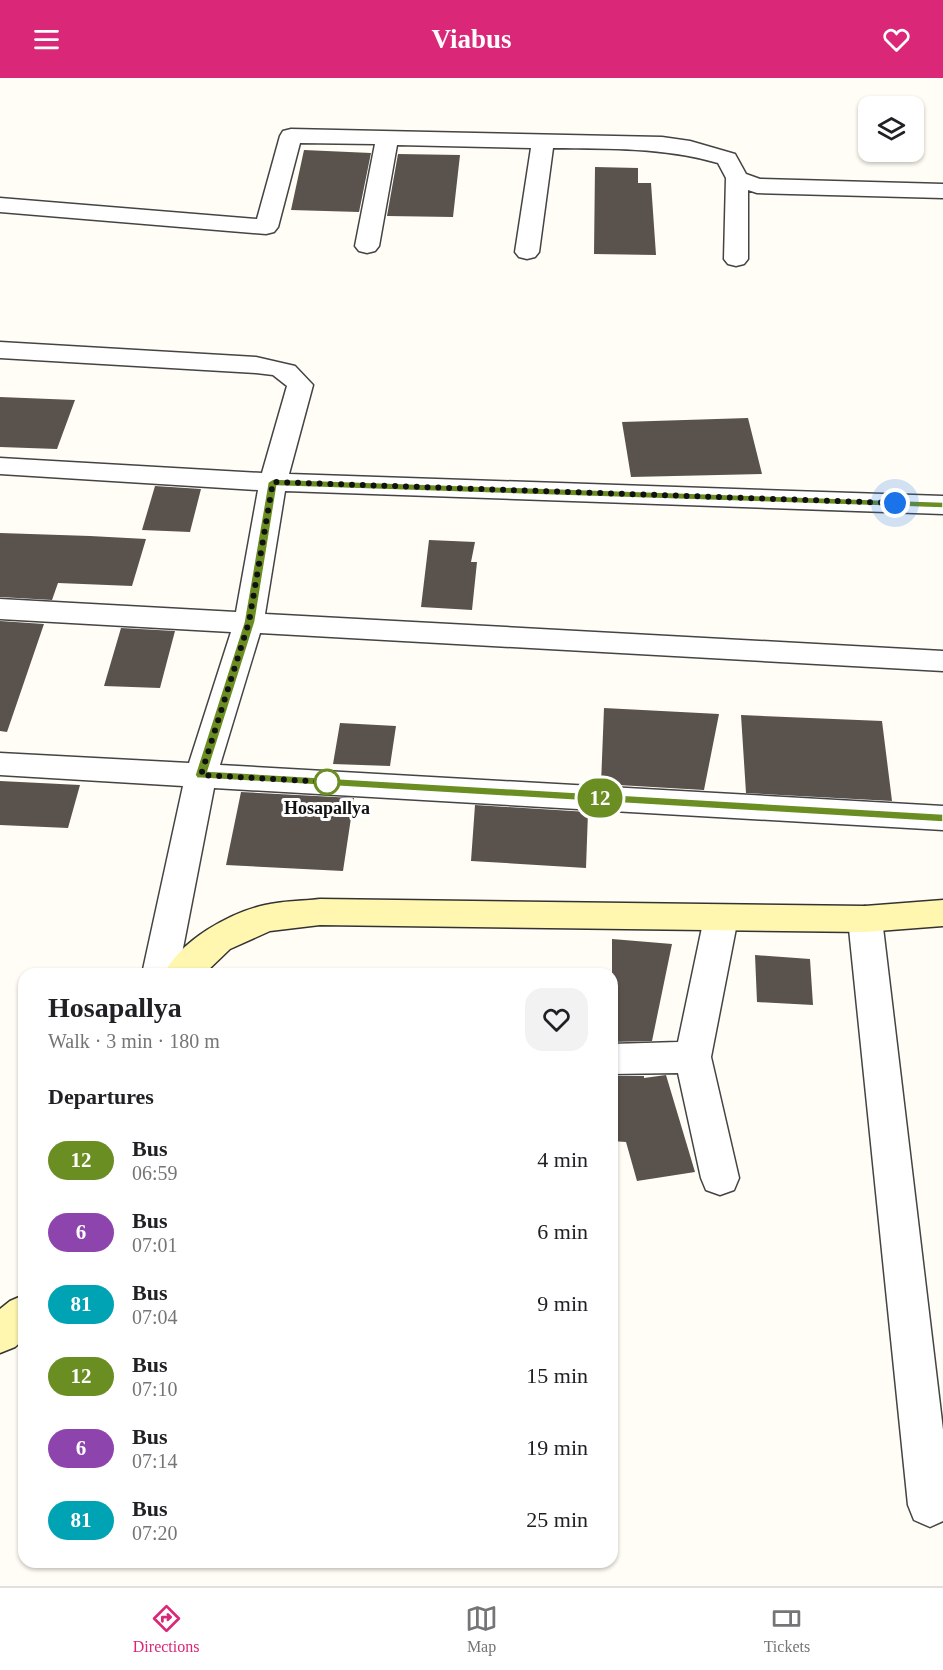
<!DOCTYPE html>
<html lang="en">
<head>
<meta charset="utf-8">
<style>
	body { margin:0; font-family:Georgia,serif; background:#f2f2f2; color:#202124; height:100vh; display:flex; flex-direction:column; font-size:22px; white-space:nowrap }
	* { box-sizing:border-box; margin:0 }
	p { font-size:20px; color:#757577 }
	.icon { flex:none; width:33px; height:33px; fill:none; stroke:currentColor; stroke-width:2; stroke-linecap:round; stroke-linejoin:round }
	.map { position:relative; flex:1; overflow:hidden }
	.side { position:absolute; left:18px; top:890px; width:600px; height:600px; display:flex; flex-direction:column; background:#fff; border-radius:18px; box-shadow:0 2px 4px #0004 }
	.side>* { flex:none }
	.badge { padding:0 12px; border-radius:20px; font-size:21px; line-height:39px }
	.controls { position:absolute; left:858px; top:18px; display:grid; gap:12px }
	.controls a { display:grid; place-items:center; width:66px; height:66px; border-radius:12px; background:#fff; box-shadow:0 2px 4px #0004; font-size:30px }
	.you { position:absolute; width:30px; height:30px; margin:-15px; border:4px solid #fff; border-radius:50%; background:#1a73e8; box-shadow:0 0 0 9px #1a73e833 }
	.map>.badge { position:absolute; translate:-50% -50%; box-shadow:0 0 0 3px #fff }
	h2 { padding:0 30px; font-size:22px; line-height:54px }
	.round { display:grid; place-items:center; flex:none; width:63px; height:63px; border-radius:18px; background:#f2f2f2 }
	.overview { display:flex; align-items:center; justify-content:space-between; height:102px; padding:0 30px }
	h1 { font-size:28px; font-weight:800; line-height:45px }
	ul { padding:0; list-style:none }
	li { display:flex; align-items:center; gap:18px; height:72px; padding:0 30px }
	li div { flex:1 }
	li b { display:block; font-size:22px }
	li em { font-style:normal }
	li .badge { min-width:66px; font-weight:700; text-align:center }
	header { display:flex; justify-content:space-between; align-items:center; height:78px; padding:0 30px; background:#db2777; color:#fff; font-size:27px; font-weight:800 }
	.tab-bar { display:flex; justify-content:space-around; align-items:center; height:84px; border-top:2px solid #e0e0e0; background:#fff; font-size:16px; color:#757577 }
	.tab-bar a { display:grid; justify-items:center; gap:3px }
	.tab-bar .current { color:#db2777 }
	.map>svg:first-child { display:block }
	.building { fill:#5a524d }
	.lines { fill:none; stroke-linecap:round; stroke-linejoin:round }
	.street-casing { stroke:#444; stroke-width:3 }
	.secondary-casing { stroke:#333; stroke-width:3 }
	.street { fill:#fff; fill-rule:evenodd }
	.secondary { fill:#fff6b0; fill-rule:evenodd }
	.line { fill:#6b8e23; stroke:#fff; stroke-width:1.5 }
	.walk { stroke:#111; stroke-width:6; stroke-dasharray:0 10.8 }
	.stop-dot { fill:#fff; stroke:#6b8e23; stroke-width:3 }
	.labels { text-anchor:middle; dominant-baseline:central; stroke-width:6; stroke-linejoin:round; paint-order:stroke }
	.stop-label { font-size:18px; font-weight:bold; fill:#111; stroke:#fff }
</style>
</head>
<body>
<header><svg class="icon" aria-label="menu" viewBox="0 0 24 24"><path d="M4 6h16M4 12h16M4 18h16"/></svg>Viabus<svg class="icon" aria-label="heart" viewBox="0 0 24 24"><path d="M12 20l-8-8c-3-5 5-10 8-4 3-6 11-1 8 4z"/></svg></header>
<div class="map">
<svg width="943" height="1508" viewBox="0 0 943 1508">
	<rect width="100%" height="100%" fill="#fffdf5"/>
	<path class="building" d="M304 72 371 75 359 134 291 132Z
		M398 76 460 77 453 139 387 138Z
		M595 89 638 90V105H651L656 177 594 176Z
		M0 319 75 322 57 371 0 369Z
		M748 340 762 396 631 399 622 344Z
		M155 408 201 411 190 454 142 452Z
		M0 455 90 458 146 461 132 508 58 505 52 522 0 519Z
		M429 462 475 464 471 484H477L472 532 421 529Z
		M0 543 44 546 7 654 0 653Z
		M121 550 175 553 160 610 104 608Z
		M604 630 719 636 704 712 601 706Z
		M741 637 882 643 892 723 746 715Z
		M340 645 396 648 390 688 333 686Z
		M0 703 80 707 68 750 0 747Z
		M241 714 354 720 343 793 226 787Z
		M475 727 588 734 586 790 471 783Z
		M612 861 672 866 652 963 612 964Z
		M755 877 810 881 813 927 757 924Z
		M666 997 695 1094 637 1103 626 1064 612 1063V998H644V1000Z"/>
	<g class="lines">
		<g class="street-casing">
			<path id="street" d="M291 51 662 59 690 63 735 76 746 96 760 101 943 106V120L757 115 748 112V181L744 186 736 188 728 186 724 181 726 100 718 85C663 69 610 71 553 70L539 174 535 179 527 181 519 179 515 174 531 70 397 67 379 168 375 173 367 175 359 173 355 168 375 66 300 65 278 149 274 154 266 156 0 134V120L257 141 280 58 283 53Z
				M0 264 256 279 295 288 313 307 289 396 943 418V436L285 413 265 536 943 573V593L260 555 220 687 943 728V752L214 710 178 896H142L183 708 0 697V675L189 685 231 554 0 541V521L236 534 258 412 0 396V380L262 395 287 308 273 297 256 295 0 280Z
				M721 827 733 831 738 840 711 979 739 1100 734 1112 720 1117 706 1112 701 1100 678 995 612 996V966L678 964 704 840 709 831Z
				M865 828 877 832 882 841 943 1352V1443L930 1449 914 1442 908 1427 848 841 853 832Z"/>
		</g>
		<g class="secondary-casing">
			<path id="secondary" d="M320 821 865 828 943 822V848L865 854 320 847 270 853 230 871 204 896H164C180 863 229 835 265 827 282 823 302 823 320 821Z
				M24 1217V1261L15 1269 0 1275V1231L10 1223Z"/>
		</g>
		<use href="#street" class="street"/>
		<use href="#secondary" class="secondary"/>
	</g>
	<path class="line" d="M273 401 943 424V430L277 408 255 544 208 693 943 736V744L197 700 195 697 244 544 268 404Z"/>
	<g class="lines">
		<path class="walk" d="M327 704 201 697 249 544 273 404 895 425"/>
	</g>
	<circle class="stop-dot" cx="327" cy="704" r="12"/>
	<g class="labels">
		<g class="stop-label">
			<text x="327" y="730">Hosapallya</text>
		</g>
	</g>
</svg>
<div class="controls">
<a><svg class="icon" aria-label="layers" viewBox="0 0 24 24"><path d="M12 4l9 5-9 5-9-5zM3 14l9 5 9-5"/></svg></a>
</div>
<div class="you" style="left:895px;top:425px"></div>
<b class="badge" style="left:600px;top:720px;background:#6b8e23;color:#fff">12</b>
<section class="side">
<div class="overview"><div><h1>Hosapallya</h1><p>Walk · 3 min · 180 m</p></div><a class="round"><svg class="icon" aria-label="heart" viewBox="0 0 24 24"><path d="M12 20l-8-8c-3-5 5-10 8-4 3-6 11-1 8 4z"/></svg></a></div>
<h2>Departures</h2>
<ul>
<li><span class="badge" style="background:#6b8e23;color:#fff">12</span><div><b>Bus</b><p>06:59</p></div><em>4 min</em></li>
<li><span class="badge" style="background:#8e44ad;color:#fff">6</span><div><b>Bus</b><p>07:01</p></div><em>6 min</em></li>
<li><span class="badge" style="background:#00a3b4;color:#fff">81</span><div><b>Bus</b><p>07:04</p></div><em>9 min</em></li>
<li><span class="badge" style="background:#6b8e23;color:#fff">12</span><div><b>Bus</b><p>07:10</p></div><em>15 min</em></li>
<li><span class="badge" style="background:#8e44ad;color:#fff">6</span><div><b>Bus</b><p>07:14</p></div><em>19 min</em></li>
<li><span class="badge" style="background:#00a3b4;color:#fff">81</span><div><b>Bus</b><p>07:20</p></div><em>25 min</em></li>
</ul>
</section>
</div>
<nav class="tab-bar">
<a class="current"><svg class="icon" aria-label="directions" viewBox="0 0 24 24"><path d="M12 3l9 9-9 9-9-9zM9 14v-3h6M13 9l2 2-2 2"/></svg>Directions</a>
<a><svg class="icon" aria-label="map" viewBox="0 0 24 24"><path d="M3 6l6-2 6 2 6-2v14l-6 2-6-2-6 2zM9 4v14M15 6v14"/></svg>Map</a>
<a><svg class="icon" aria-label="tickets" viewBox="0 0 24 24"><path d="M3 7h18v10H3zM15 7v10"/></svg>Tickets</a>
</nav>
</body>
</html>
